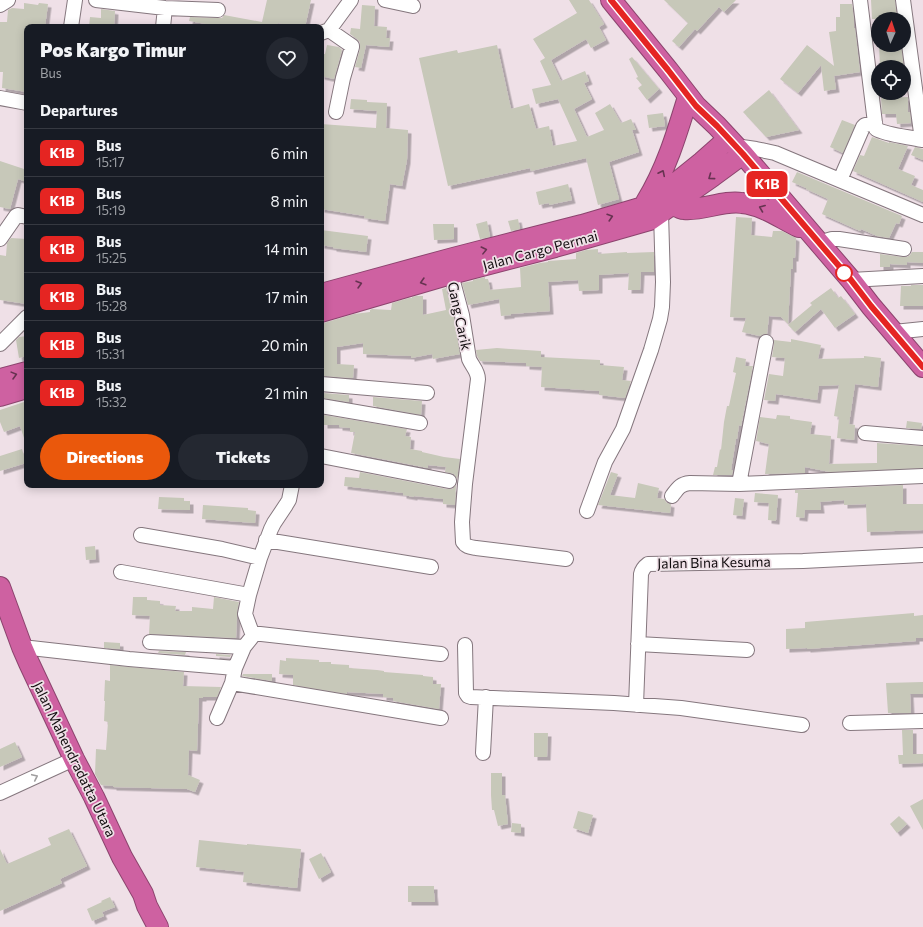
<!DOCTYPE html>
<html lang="en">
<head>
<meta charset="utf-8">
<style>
	body { margin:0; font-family:Commissioner,sans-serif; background:#242831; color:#f1f3f6; height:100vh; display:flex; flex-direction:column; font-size:15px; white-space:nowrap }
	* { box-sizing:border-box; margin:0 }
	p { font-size:13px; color:#9ea1a6 }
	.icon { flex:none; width:22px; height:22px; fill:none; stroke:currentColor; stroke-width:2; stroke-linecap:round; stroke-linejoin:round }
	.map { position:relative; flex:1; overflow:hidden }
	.drawer { position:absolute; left:24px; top:24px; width:300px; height:464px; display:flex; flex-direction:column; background:#171b24; border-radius:8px; box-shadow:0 2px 10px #0003 }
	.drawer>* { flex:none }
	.badge { padding:0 8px; border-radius:6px; font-size:14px; line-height:26px }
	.needle { width:26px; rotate:3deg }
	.tools { position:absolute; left:871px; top:12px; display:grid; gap:8px }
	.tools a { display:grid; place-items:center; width:40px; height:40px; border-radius:50%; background:#171b24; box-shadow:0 2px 10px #0003; font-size:20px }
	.map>.badge { position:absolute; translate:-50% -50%; box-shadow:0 0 0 2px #fff }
	h2 { padding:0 16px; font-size:15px; line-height:36px }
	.round { display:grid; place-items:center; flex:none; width:42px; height:42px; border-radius:21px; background:#242831 }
	.headline { display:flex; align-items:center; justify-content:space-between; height:68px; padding:0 16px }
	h1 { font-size:19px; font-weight:800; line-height:30px }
	.primary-button { display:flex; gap:8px; margin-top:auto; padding:8px 16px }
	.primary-button a { flex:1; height:46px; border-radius:24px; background:#ea580c; color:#fff; font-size:16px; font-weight:800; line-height:46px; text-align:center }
	.primary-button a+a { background:#242831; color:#f1f3f6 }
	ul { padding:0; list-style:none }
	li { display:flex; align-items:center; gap:12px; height:48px; padding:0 16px; border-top:1px solid #363941 }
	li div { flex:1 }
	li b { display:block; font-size:15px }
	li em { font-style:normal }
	li .badge { min-width:44px; font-weight:700; text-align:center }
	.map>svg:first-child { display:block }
	.building { fill:#c7c8b9; filter:url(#shadow) }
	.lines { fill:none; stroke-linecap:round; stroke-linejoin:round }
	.minor-casing { stroke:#85777e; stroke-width:16 }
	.highway-casing { stroke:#8c446e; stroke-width:22 }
	.minor { stroke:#fff; stroke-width:14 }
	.highway { stroke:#ce61a1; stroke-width:20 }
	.oneway { stroke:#673351 }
	.oneway2 { stroke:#a09e9f }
	.line-casing { stroke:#fff; stroke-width:9 }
	.line { stroke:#e52522; stroke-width:6 }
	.stop-dot { fill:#fff; stroke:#e52522; stroke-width:2 }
	.labels { text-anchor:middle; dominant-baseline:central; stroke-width:3.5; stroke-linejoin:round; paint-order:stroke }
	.street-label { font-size:14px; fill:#120d0f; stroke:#efe0e7 }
</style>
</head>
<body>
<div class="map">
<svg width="923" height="927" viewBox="0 0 923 927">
	<defs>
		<filter id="shadow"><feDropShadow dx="3.5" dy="3.5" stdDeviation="0" flood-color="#0004"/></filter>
	</defs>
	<rect width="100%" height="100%" fill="#efe0e7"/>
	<path class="building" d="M267 0H311L305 27H296L278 23 277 27H218V26L189 21 190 17 218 18H222L224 15 262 22Z
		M569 0H589L604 24 599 27 606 40 591 48 586 39 551 60 561 81 585 71 589 81 584 83 592 99 574 109 587 137 604 130 595 113 610 104 621 123 631 119 636 130H632L639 152 609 162 619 199 598 205 586 158 531 171 530 168 448 186 419 58 457 50 458 53 497 45 511 109 529 104 536 129 549 126 553 146 577 141 558 99 536 104 532 89 551 85 540 61 545 58 533 39 577 13Z
		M664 0H736L724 12 719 7 697 31 695 29 679 47 672 41 688 23Z
		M871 0H895L897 19H872Z
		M24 3 38 5 39 3 48 4 45 27H27V92L2 88 3 72H0V22H7L8 10 12 8 24 9Z
		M840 4H852L854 20V28H855L860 72 834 76 836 89 824 91 821 65 798 93 780 79 807 45 834 66 829 32 836 31V17H840Z
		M362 5 375 6 374 26 387 27 386 38H390L389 47 366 45 361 68 355 67 360 49V42L357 39 350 34 351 28 360 29Z
		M101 9 115 11 114 27H89L90 17 101 18Z
		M327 45 339 47 342 50 334 79 321 76V54H325Z
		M879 45H901L904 67H880Z
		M632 57 659 89 647 100 638 88 642 85 636 78 638 77 629 59Z
		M769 90 799 130 766 137 743 112Z
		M908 97V112H910L911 123 897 124 896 114H882L881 98Z
		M351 99 367 100V102L387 103 386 128 408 130 407 160 402 186 390 184 385 221 364 218 365 216 321 209V124L376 128 377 111 350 109Z
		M663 113 665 126 649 128 647 115Z
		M842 120 855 125 843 153 830 147Z
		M872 137 889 143V142L908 146 898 169 915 176 911 185 923 190V202L853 171 860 155 864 156Z
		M915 147 923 149V160L911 155Z
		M0 161 27 170V182L18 179 10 209 0 207Z
		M797 172 902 216 899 224 896 223 889 238 877 236 861 229 860 231 822 214 828 199 806 189V188L792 182Z
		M568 184 572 200 549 205V203L539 205 536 192Z
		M736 217 752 218 751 235 772 237 773 231H782L796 238 795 258H793V269H791L788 324 781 317 769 316 767 334H764L760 336 742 332 746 318 730 317Z
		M518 219 520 229 511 231 508 221Z
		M487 221 490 237 480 239 476 224Z
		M433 224H454V239L434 240Z
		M321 230 368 236 366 252 333 248V247L321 245Z
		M11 238 27 239 25 262H27V304L0 300V255L6 256 7 243Z
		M598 249V254L627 252V253L654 252V272H641L640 290H628L629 273 599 275V290L579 291 578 280 548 282 550 311 511 314V315L501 316 499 299 468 305 462 283 473 281V280L485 277V279H488L490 290 521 287 520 268 540 263 548 262V261L576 259V253L586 250Z
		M912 252H923V263L907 262V265L890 264V267H880V254L903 257H907L910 255Z
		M911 285H923V306H900L901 286H911Z
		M446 288 454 317 460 354 433 359 432 354 411 358V356L363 354V343L337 347V364L354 365 353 378 322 376V349L321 350V323H324L354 314 370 312V310L372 309 391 310 392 303 409 298H412V297L416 296H423V315L446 310 442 289Z
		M831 288 838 298 841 296 855 314 835 328 821 309 795 332 788 325 812 305 810 303Z
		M27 336V356L19 358 16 340 19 337Z
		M791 339 821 345 818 359 864 358V356L881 358 878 387 855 384 849 424 855 425 854 440 837 438 839 417 834 416 839 385 819 386 817 400 776 394 775 401 764 400 769 374 783 376 785 358 772 357 774 344V340L791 342Z
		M497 348 541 351V357L600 360V365L624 367 622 380 631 381 625 398 599 395V391L541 387 542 367 526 366V363L480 361 477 356 476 350Z
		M736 357 746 359 745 366H753L741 426 739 425 737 439H736L731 470H733L732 475H713L715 467H717L720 449 721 450 724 422 727 406H729L736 373 733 372Z
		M323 393 349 395V402L323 398Z
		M373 397 422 401 421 415 373 406Z
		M27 401V441H25L20 426 4 432 0 422V410Z
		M324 415 407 429 405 436 411 437 410 449 422 451V452L444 457 460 459 457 479 454 474 445 472 446 467 428 465V468L351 453 355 432H350V428L339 427V425H324Z
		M777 415 790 416V419L812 422 810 434 831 436 829 464 877 463V443L923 446V468L830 472 805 467V473L765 474 769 444 756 441 760 417 776 419Z
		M907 421 922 423 921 429 906 428Z
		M22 449 26 463 0 471V456Z
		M360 472 447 489H452L456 485 455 505 443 504V499L414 496V497L403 495V493L344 486 345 477 359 478Z
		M611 472 618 474 610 495 635 498 638 483 659 488 657 498 664 499 667 503 671 504 670 513 598 505Z
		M903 485V504H923V530L867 532 866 504 844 505V500L820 502 821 510H805L804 518 796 517 798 493H795V490Z
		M755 493 778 495 776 521 768 520 769 503 754 502Z
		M159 497 184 498V501H190V510H184L158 509Z
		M735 498 744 499 742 516 733 515Z
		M203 505 248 508V510L256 511 255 523 202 519Z
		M95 546 96 559 86 560 85 547Z
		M133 597H147V600L160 601V605L176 606 175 611H192V607L213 609 214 597 239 602 237 612V618L236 638 149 634 150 616 132 615Z
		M914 613V616L923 615V638H916V641L807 649V648L786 649V629L805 628V622Z
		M104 642 120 643V649L104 648Z
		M159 651 186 652 185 655 158 653Z
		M216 654 231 655 230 657 216 656Z
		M286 658 319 660V662H331V664L349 665V668L377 670 384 671V672L423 675V676L433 677V684H441L439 709 393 701V698L383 697V694L347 692V694L293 685V675L279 674 280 660 286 661Z
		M110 665 184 672 183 686 221 687 217 697H203V698H199L197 751 189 750 188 775 200 780 195 792 187 789 113 787V786L101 785 95 774 96 749 106 750 108 722 104 721 105 701H104L105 680 110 681Z
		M243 674H272V681L242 676Z
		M923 682V694H910L911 713H888L886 683Z
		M902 730H913V754H923V763L899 764 898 755H903Z
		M534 733H548L547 757H534Z
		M15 742 22 757 0 767V749Z
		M491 773H502V795H505L508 824 498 826 494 810H492L491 795Z
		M923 799V830L910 806Z
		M578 811 593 815 588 833 573 828Z
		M899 816 907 824 897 833 890 824Z
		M512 823 521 824V833L511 832Z
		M69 829 87 866 60 879 62 883 0 911V849L7 864 51 845 48 838Z
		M199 840 247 845V844L301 849 297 888 243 882 244 872 196 867Z
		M321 853 331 872 319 879 309 859Z
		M408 886H434V893L435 902H408Z
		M110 897 115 907 102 912 104 916 92 921 87 909 102 902 101 901Z"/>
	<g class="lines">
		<g class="minor-casing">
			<path id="minor" d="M96 0 165 8 218 10
				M385 0 413 6
				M860 0 875 123 876 129C886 135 910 137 922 140L903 0
				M0 5 8 0
				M71 27 75 0
				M163 27 165 8
				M329 30 352 46V47L343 78 336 112
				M321 33 329 30 351 0
				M0 98 27 103
				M735 146 756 149 775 153 923 215
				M840 180 863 127 865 125 875 123
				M0 239 16 216 18 215 27 217
				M818 243 832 239H839L904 249
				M451 274 462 315 469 359C472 366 478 371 478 379L465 484 462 522 463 542C466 547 471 547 476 548L566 559
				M851 280 923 276
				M894 332 923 329
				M0 344 27 317
				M321 384 427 393
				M321 406 420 423
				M865 433 923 438
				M321 456 449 481
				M739 484 766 342
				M672 496C678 488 680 484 690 483L739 484 923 476
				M587 511 605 462 623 429 651 350 660 319 662 307 663 282 661 213
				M141 535 222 549 260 558
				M266 540 431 567
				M121 572 249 595
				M252 633 441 654
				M150 642 244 647
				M638 644 747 650
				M465 645 466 693 468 696 471 697 614 703 681 708 802 725
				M22 647 129 659 235 668
				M232 683 441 718
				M636 705 641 574C642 569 644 567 648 564L803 561 923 555
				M217 718 232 683 235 668 244 647 252 637V633L245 614 249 595 260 558 271 529 274 523 286 505 289 500 292 485
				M850 723 923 721
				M483 753 486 697
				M0 793 74 759"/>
		</g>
		<g class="highway-casing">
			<path id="highway" d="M611 0 668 70 696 106 717 126 743 154 851 280 871 306 923 367
				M646 202C666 170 677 133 688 97
				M673 204C676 206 680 209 684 209 703 211 723 200 742 203 763 205 780 218 799 227
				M321 294 453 258 582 225 643 207 661 195 702 162 728 139
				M321 312 451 274 555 247 650 220 713 176 743 154
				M0 379 27 372
				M0 396 27 388
				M0 587 22 647 29 663 74 759 94 797 122 857 143 894 147 906 158 927"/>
		</g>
		<use href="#minor" class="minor"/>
		<use href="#highway" class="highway"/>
	</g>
	<defs><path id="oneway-chevron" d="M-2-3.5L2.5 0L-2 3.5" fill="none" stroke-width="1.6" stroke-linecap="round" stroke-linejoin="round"/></defs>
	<g class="oneway">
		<use href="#oneway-chevron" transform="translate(662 173) rotate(-64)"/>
		<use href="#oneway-chevron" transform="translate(711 177) rotate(144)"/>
		<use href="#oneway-chevron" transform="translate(762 208) rotate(-158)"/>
		<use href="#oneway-chevron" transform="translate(610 217) rotate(-17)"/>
		<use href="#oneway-chevron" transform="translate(484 250) rotate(-14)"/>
		<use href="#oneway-chevron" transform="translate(423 282) rotate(164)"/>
		<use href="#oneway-chevron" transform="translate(359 284) rotate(-16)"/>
		<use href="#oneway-chevron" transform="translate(14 375) rotate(-15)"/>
	</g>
	<use class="oneway2" href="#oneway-chevron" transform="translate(35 777) rotate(-25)"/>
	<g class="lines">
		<g class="line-casing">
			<path id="line" d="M611 0 668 70 696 106 717 126 743 154 851 280 871 306 923 367"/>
		</g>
		<use href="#line" class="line"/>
	</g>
	<circle class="stop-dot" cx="844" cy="273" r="8"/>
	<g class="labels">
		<g class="street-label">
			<text transform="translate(540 250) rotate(-15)">Jalan Cargo Permai</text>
			<text transform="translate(460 316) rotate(78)">Gang Carik</text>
			<text transform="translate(714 562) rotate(-1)">Jalan Bina Kesuma</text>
			<text transform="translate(75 759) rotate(64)">Jalan Mahendradatta Utara</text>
		</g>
	</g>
</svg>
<div class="tools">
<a><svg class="needle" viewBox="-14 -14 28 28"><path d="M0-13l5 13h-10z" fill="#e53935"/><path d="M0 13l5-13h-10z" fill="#9ea1a6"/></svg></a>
<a><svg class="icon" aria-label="locate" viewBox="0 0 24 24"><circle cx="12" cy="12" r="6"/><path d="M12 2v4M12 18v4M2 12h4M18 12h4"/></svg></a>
</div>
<b class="badge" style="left:767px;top:184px;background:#e52522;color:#fff">K1B</b>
<section class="drawer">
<div class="headline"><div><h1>Pos Kargo Timur</h1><p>Bus</p></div><a class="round"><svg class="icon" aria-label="heart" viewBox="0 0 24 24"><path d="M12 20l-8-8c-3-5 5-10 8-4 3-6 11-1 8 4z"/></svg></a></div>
<h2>Departures</h2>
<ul>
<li><span class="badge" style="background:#e52522;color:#fff">K1B</span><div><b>Bus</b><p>15:17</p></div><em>6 min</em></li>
<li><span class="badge" style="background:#e52522;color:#fff">K1B</span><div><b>Bus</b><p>15:19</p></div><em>8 min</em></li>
<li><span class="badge" style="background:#e52522;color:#fff">K1B</span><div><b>Bus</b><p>15:25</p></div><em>14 min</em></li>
<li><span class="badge" style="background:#e52522;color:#fff">K1B</span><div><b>Bus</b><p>15:28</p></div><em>17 min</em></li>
<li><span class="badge" style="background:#e52522;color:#fff">K1B</span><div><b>Bus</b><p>15:31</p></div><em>20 min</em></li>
<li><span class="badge" style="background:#e52522;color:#fff">K1B</span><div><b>Bus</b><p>15:32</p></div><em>21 min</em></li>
</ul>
<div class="primary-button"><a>Directions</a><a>Tickets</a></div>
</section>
</div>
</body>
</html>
